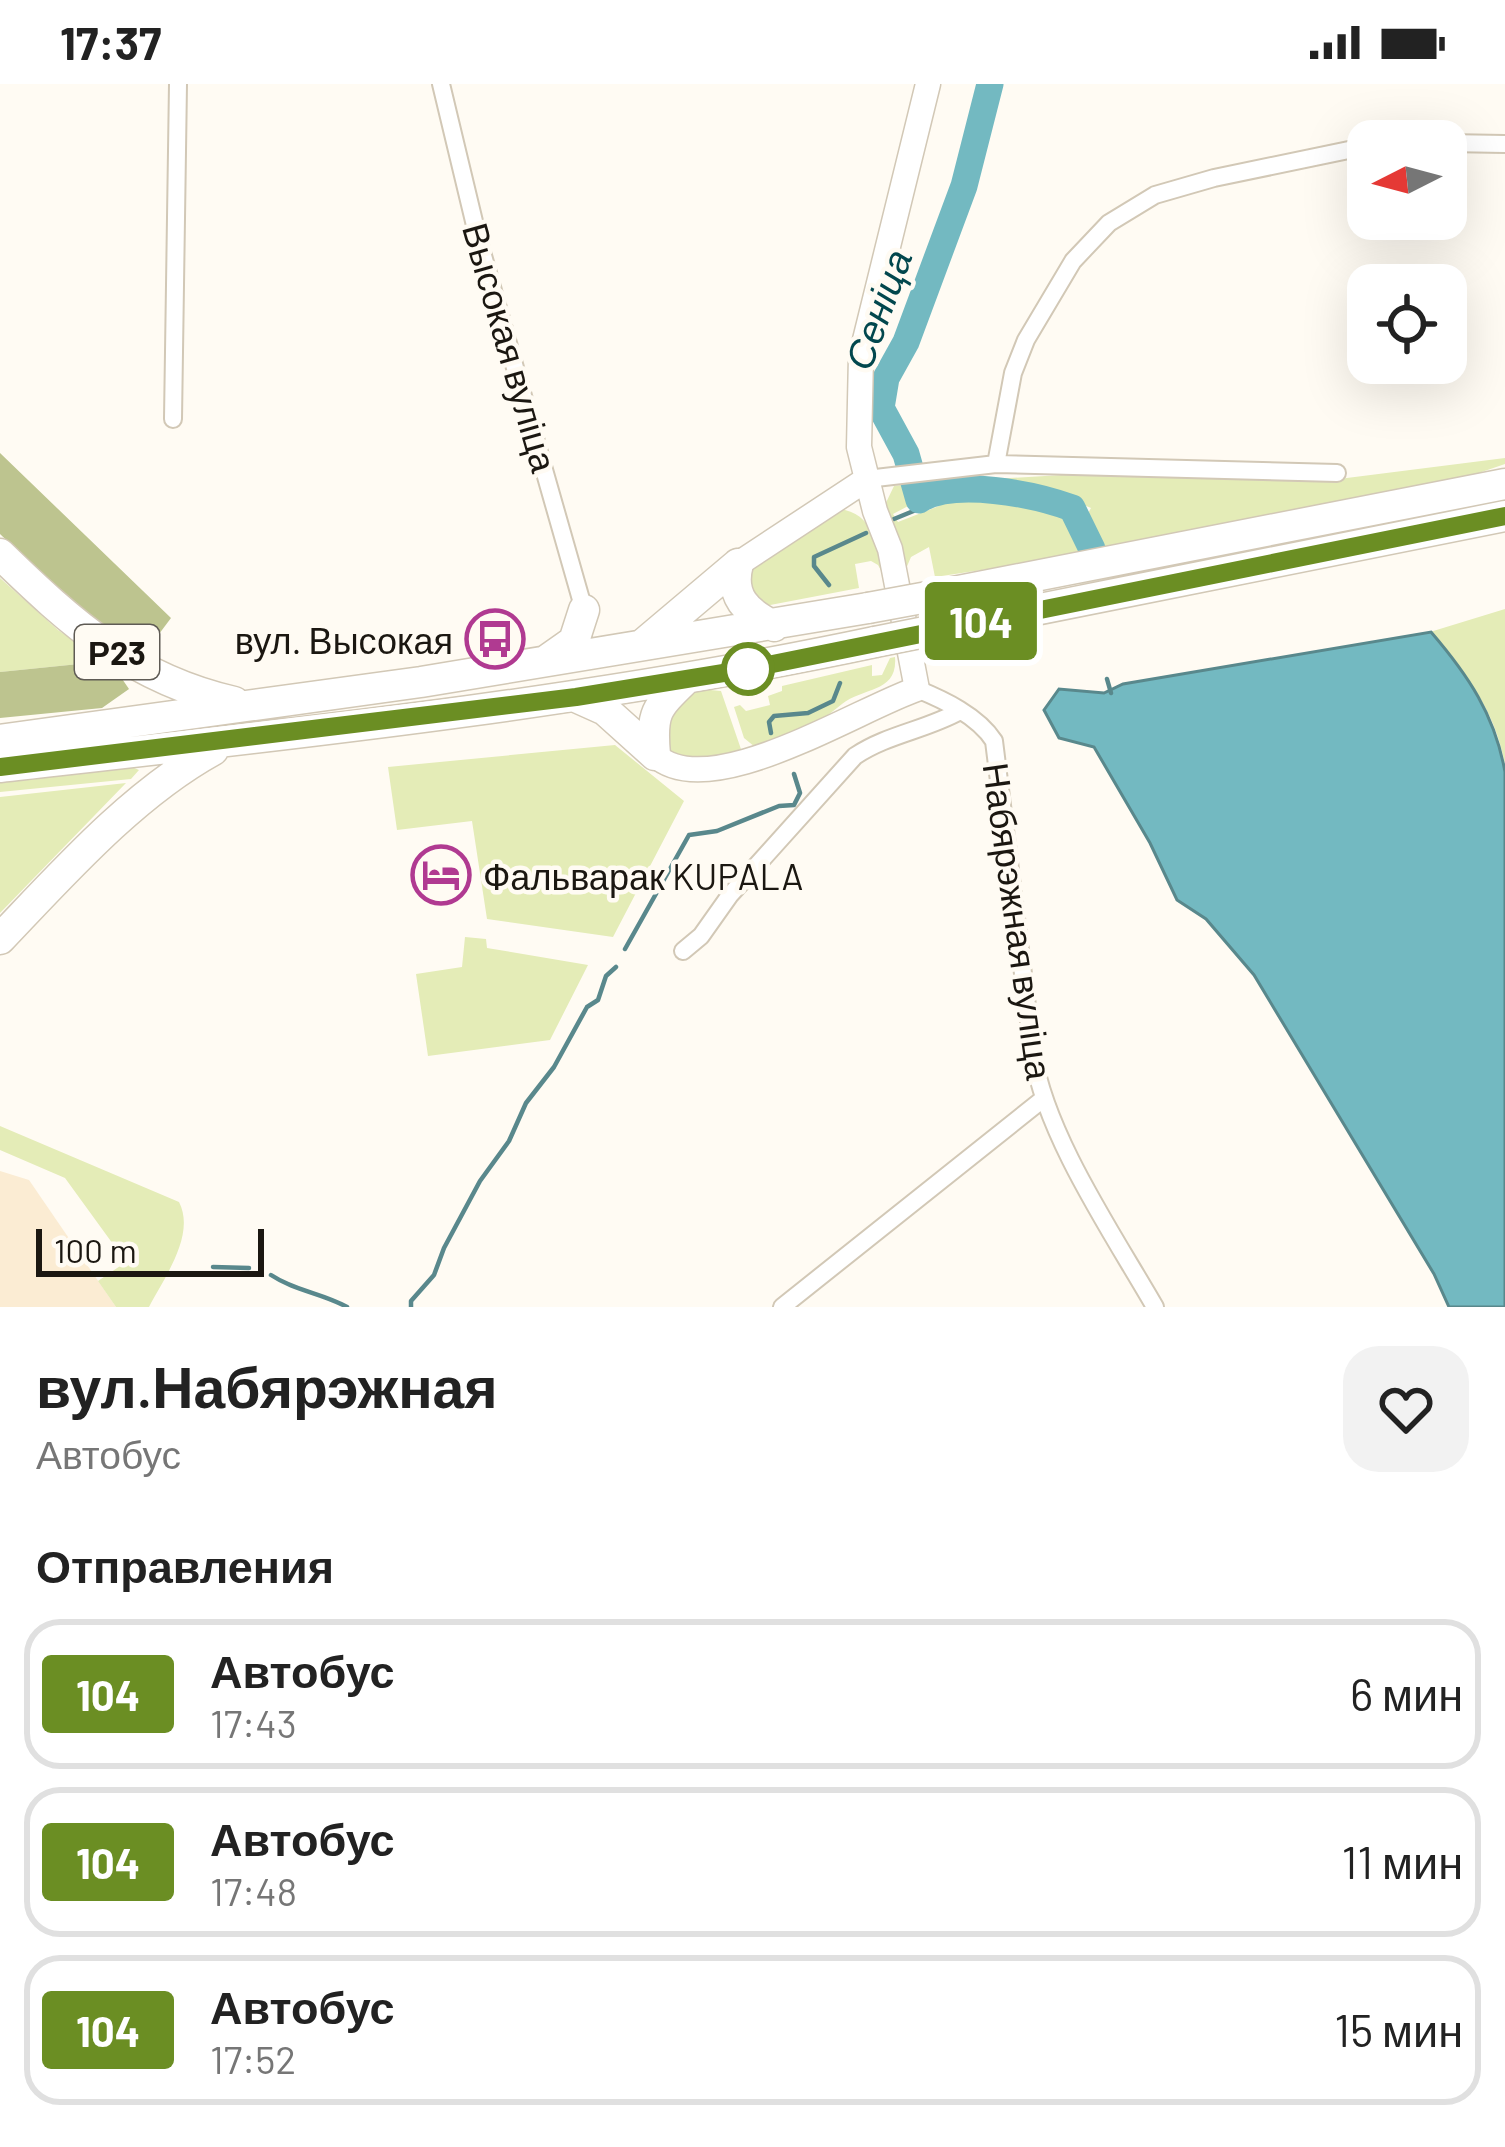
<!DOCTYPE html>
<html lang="ru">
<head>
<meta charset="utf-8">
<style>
	body { margin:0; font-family:Barlow,sans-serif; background:#f2f2f2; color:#222; height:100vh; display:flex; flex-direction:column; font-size:45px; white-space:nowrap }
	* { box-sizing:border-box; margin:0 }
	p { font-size:39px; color:#767676 }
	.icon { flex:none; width:66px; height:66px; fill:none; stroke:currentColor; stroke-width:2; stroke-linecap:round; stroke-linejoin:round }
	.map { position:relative; height:1223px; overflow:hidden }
	.drawer { display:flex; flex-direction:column; background:#fff; flex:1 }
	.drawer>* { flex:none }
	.badge { padding:0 24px; border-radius:9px; font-size:42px; line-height:78px }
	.needle { width:78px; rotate:264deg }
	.fabs { position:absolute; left:1347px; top:36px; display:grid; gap:24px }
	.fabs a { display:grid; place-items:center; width:120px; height:120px; border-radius:24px; background:#fff; box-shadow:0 12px 48px #0002; font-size:60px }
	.scale { position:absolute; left:36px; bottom:30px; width:228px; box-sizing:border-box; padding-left:12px; border:6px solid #1b1711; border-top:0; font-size:33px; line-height:42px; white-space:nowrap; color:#1b1711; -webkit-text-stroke:9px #fffbf3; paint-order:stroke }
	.map>.badge { position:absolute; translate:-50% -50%; box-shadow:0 0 0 6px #fff }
	h2 { padding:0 36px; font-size:45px; line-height:108px }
	.round { display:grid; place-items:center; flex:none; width:126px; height:126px; border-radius:36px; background:#f2f2f2 }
	.head { display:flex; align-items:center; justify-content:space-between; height:204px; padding:0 36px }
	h1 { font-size:57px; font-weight:600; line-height:90px }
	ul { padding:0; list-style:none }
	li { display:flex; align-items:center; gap:36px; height:150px; margin:0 24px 18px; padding:0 12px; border:6px solid #e0e0e0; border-radius:36px }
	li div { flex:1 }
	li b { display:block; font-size:45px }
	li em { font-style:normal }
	li .badge { min-width:132px; font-weight:700; text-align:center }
	.status { display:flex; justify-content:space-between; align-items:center; height:84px; padding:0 60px; background:#fff; direction:ltr }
	.status svg { height:33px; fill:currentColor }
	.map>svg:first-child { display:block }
	.built { fill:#fbecd3 }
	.green { fill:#e4ecb7 }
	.forest { fill:#bdc48f }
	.water { fill:#73b9c1; stroke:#59888c; stroke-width:3 }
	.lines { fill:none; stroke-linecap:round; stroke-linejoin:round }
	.stream { stroke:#59888c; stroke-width:4.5 }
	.river { stroke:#73b9c1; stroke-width:27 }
	.street-casing { stroke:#d2c8b6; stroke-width:20 }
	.secondary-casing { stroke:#d2c8b6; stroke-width:27 }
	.highway-casing { stroke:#d2c8b6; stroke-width:33 }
	.street { stroke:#fff; stroke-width:16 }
	.secondary { stroke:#fff; stroke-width:24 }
	.highway { stroke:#fff; stroke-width:30 }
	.highway-bridge-casing { stroke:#d2c8b6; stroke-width:33; stroke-linecap:butt }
	.highway-bridge { stroke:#fff; stroke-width:30 }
	.line-casing { stroke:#fff; stroke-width:27 }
	.line { stroke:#6b8e23; stroke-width:18 }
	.stop-dot { fill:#fff; stroke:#6b8e23; stroke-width:6 }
	.labels { text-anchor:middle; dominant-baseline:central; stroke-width:9; stroke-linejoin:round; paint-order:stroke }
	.shield { fill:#fffbf3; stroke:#5f5b55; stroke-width:3 }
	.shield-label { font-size:33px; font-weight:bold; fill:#1b1711 }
	.street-label { font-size:36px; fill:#1b1711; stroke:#fffbf3 }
	.poi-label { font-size:36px; fill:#1b1711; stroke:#fffbf3; text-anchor:end }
	.water-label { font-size:39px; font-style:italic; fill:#02474d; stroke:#fffbf3 }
</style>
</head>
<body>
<div class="status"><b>17:37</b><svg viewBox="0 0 49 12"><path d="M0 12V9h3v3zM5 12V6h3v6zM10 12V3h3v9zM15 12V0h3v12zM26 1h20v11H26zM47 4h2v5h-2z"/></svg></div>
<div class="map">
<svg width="1505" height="1223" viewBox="0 0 1505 1223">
	<rect width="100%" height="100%" fill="#fffbf3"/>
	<path class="built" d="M0 1087 29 1096 116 1223H0Z"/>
	<path class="green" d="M1505 374V380L1467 393 1100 468 1084 436 1091 424C1046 405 979 392 931 405L927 399 1095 389 1331 396Z
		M908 400 912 420 893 430 898 438 939 422 955 409 1072 434 1089 470 935 493 929 463 911 473 905 487 882 427 894 402Z
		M845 426C876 433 879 470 886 496L878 481 871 477 855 480 859 504 765 522 756 520 747 487 832 427Z
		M0 494 58 546 116 586 79 580 0 588Z
		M1505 525V680C1494 624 1467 591 1430 548Z
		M895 573C898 609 863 603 842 620 811 646 792 650 755 663L744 654 734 623 740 621 746 627 770 621 768 612 782 607V602L872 581V592L882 591 890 574Z
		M700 605 721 607 743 671 687 679 659 658 666 618Z
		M615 661 684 717 613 853 487 835 472 737 397 746 388 683Z
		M132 683 139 686 131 695 0 708V698Z
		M126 699 0 829V713Z
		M465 853 486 855 487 864 588 881 550 956 428 972 416 890 462 883Z
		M0 1042 179 1118C196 1151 164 1194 149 1223H116L98 1197 126 1178 65 1094 0 1066Z"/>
	<path class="forest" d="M0 369 171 534 144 570 94 540 0 450Z
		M79 580 116 586 129 605 102 624 0 634V588Z"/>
	<path class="water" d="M1431 548C1468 591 1495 631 1505 688V1223H1449L1434 1190 1254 891 1206 835 1177 816 1150 759 1094 663 1059 654 1044 626 1059 605 1104 609 1123 600Z"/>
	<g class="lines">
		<path class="stream" d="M894 435 916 426 919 416
			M829 501 814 482V473L866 449
			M1107 595 1111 609
			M771 649 769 638 774 632 808 629 833 617 840 599
			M625 865 689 751 717 747 779 722 794 721 800 709 794 690
			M213 1183 249 1184
			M271 1191C295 1207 322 1209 347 1223
			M411 1223V1217L434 1191 444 1164 480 1097 509 1057 526 1019 554 983 587 923 598 916 606 892 616 883"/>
		<path class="river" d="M990 0 964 102 906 258 886 294 881 324 906 370 919 416C954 394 1034 410 1072 424L1092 465"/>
		<g class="street-casing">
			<path id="street" d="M441 0 478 154 584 526
				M1446 59 1505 60
				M173 335 178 0
				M996 380 1013 289 1026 256 1073 177 1109 139 1155 111 1214 94 1368 62
				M867 395 996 380 1337 389
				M917 605C944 616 978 632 994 657L1033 970C1046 1052 1113 1150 1155 1223
				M683 867 701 852 730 811 855 672C888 650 926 646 960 627
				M782 1223 1043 1015"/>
		</g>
		<g class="secondary-casing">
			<path id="secondary" d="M738 480 867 395
				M655 671C708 721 856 626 917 605L890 465 875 427 859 363 861 272 928 0"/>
		</g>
		<g class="highway-casing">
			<path id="highway" d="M0 470C72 540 133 595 234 618
				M738 480C729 512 747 529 774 542
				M933 512 1505 400
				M940 545 1505 432
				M642 561 738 480
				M547 576 574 557 584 526
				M576 613 605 626 655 671
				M0 656 421 598 868 524
				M655 671C651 628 656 624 686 595
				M0 683C293 650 587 619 875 558
				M0 855C63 789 133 710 213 666"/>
		</g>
		<use href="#street" class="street"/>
		<use href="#secondary" class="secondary"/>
		<use href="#highway" class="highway"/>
		<g class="highway-bridge-casing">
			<path id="highway-bridge" d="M868 524 933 512
				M875 558 940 545"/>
		</g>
		<use href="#highway-bridge" class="highway-bridge"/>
	</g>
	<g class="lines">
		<g class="line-casing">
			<path id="line" d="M0 683 576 613 748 585 1505 432"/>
		</g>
		<use href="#line" class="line"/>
	</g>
	<defs>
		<g id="bus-ring" transform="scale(3)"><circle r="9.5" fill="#fffbf3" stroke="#b03a91" stroke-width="1.5"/><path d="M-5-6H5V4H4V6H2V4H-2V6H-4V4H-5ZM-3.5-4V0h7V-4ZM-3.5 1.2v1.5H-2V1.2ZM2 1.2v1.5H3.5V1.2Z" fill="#b03a91"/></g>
		<g id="hotel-ring" transform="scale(3)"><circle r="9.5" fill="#fffbf3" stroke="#b03a91" stroke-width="1.5"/><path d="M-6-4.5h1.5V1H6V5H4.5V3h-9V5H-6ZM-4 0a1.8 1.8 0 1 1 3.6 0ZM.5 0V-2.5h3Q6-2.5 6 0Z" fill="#b03a91"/></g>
	</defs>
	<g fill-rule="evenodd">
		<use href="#bus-ring" x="495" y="555"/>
		<use href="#hotel-ring" x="441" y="791"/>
	</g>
	<circle class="stop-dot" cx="748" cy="585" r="24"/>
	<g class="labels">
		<rect class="shield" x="75" y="541" width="84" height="54" rx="9"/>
		<g class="shield-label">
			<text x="117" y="568">Р23</text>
		</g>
		<g class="street-label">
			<text transform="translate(511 263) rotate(74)">Высокая вуліца</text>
			<text transform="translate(1019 837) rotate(82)">Набярэжная вуліца</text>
		</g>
		<g class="poi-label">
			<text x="453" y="555">вул. Высокая</text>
			<text x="483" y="791" text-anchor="start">Фальварак KUPALA</text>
		</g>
		<g class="water-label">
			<text transform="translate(877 225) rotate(-70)">Сеніца</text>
		</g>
	</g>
</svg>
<div class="fabs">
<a><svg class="needle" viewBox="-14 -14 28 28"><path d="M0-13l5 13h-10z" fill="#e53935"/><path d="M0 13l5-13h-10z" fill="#767676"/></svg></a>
<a><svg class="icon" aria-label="locate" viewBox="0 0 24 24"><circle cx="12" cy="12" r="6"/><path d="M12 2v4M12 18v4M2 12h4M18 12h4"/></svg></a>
</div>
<div class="scale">100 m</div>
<b class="badge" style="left:981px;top:537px;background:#6b8e23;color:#fff">104</b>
</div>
<section class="drawer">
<div class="head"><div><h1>вул.Набярэжная</h1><p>Автобус</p></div><a class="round"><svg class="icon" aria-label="heart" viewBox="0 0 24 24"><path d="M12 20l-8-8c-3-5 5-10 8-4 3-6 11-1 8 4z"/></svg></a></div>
<h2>Отправления</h2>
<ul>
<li><span class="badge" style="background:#6b8e23;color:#fff">104</span><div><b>Автобус</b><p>17:43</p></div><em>6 мин</em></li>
<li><span class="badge" style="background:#6b8e23;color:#fff">104</span><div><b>Автобус</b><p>17:48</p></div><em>11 мин</em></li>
<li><span class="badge" style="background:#6b8e23;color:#fff">104</span><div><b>Автобус</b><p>17:52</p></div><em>15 мин</em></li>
</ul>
</section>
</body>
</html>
